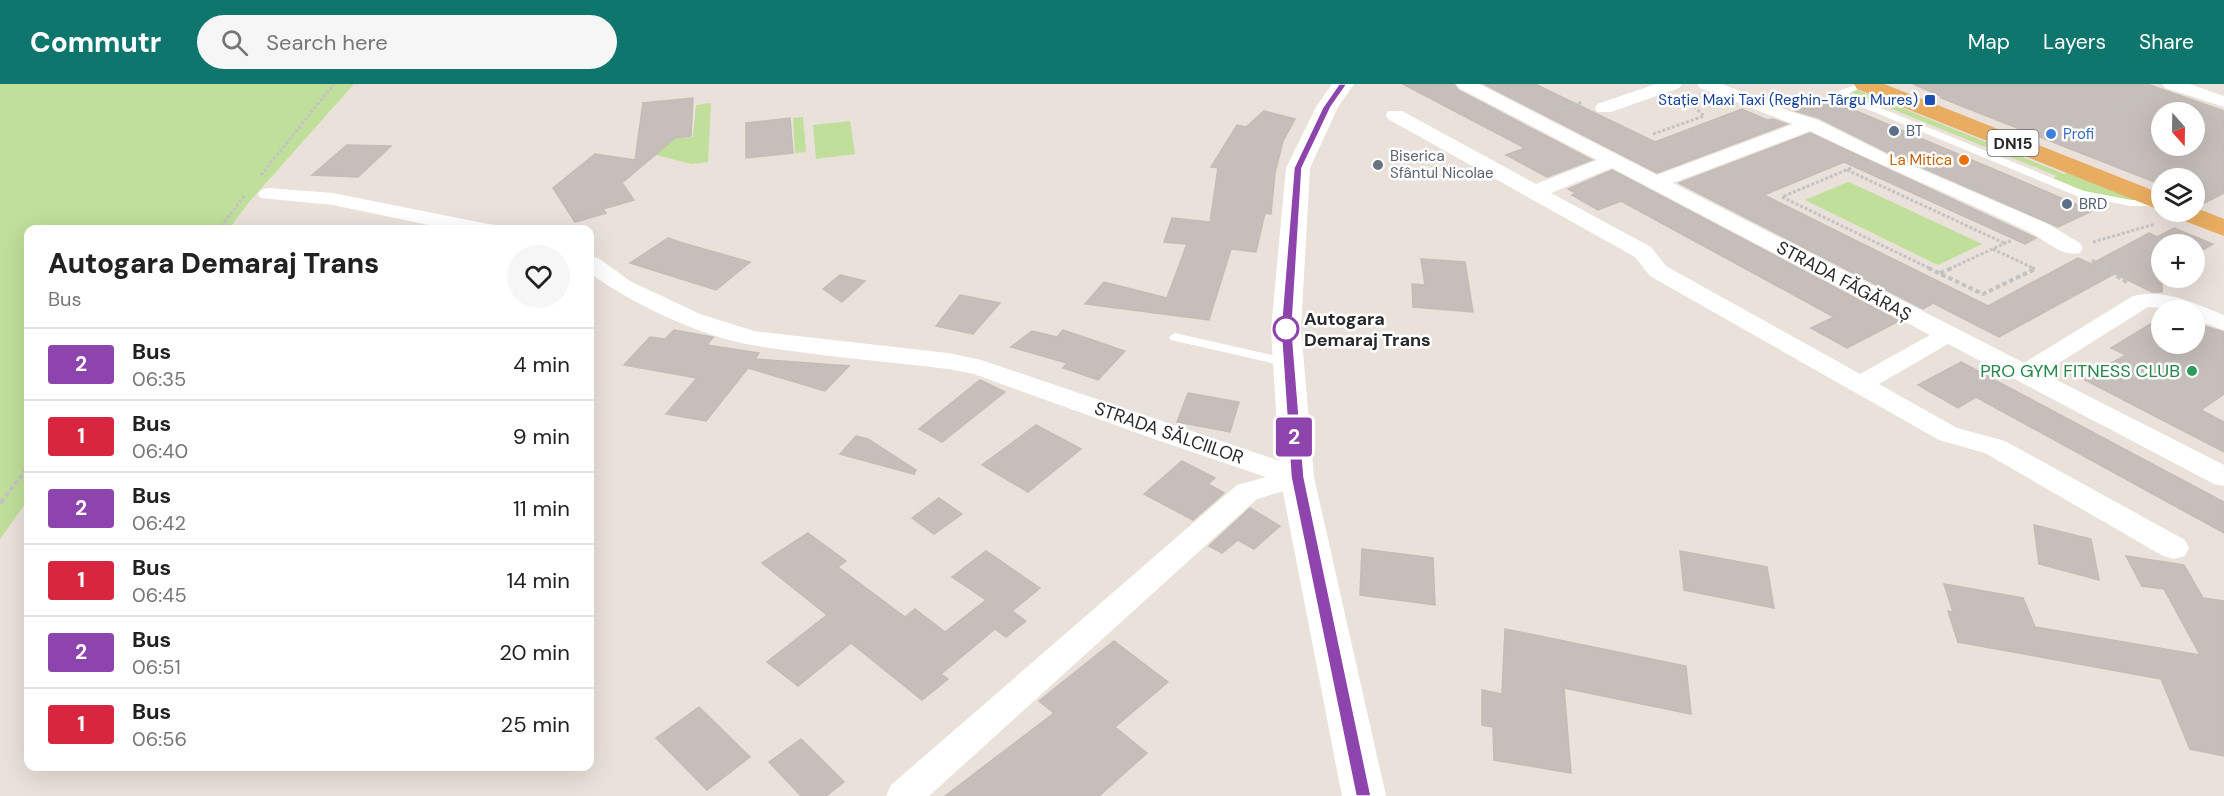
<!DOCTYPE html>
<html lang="en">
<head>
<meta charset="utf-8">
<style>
	body { margin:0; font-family:"DM Sans",sans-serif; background:#f6f6f6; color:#222; height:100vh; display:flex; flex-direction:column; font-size:22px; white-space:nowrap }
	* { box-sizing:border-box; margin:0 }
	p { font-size:20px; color:#767676 }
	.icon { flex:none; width:33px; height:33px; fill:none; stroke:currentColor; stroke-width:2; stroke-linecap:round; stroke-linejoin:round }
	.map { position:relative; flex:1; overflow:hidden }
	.sheet { position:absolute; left:24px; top:141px; width:570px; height:546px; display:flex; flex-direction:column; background:#fff; border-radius:12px; box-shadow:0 6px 24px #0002 }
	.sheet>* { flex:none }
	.badge { padding:0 12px; border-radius:4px; font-size:21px; line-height:39px }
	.needle { width:39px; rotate:160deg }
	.fabs { position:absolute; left:2151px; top:18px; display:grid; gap:12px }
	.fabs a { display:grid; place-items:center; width:54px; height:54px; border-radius:50%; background:#fff; box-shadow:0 6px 24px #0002; font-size:30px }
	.map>.badge { position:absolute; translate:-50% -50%; box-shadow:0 0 0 3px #fff }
	.round { display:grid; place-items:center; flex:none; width:63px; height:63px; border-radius:32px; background:#f6f6f6 }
	.summary { display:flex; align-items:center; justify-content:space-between; height:102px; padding:0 24px }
	h1 { font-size:28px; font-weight:800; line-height:45px }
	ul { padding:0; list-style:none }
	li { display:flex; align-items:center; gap:18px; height:72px; padding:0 24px; border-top:2px solid #e0e0e0 }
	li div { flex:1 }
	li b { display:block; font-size:22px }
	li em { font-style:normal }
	li .badge { min-width:66px; font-weight:700; text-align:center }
	header { display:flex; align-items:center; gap:36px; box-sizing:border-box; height:84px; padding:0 30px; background:#0f766e; color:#fff }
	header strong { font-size:28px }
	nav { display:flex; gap:33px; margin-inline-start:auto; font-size:21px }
	.search { width:420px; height:54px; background:#f6f6f6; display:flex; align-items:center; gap:15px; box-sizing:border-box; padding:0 21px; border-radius:33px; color:#767676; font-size:22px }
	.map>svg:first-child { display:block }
	.green { fill:#c0df9a }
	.building { fill:#c6bebb; stroke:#c5bcb5; stroke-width:1.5; fill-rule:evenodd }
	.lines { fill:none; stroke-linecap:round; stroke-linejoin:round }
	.path-far2 { stroke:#c3c3c3; stroke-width:3; stroke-dasharray:3 2; stroke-linecap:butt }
	.path-far1 { stroke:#c3c3c3; stroke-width:4; stroke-dasharray:4.5 3; stroke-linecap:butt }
	.path { stroke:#c3c3c3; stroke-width:4.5; stroke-dasharray:5 4; stroke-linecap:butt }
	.lane { fill:#fff; fill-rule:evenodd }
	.street { fill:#fff; fill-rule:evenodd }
	.secondary { fill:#fff; fill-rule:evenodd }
	.primary { fill:#e9ad61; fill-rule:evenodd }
	.line { fill:#8e44ad; stroke:#fff; stroke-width:1.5 }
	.transit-dot { fill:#1a4fb4; stroke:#fff; stroke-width:2 }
	.service-dot { fill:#5c6f8a; stroke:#fff; stroke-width:2 }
	.shop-dot { fill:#3f7fe0; stroke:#fff; stroke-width:2 }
	.food-dot { fill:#e8710a; stroke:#fff; stroke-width:2 }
	.worship-dot { fill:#6b7280; stroke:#fff; stroke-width:2 }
	.stop-dot { fill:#fff; stroke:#8e44ad; stroke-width:3 }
	.leisure-dot { fill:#2e9e5b; stroke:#fff; stroke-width:2 }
	.labels { text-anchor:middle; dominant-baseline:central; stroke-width:5; stroke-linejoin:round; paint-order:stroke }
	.far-transit-label { font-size:15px; fill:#164399; stroke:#fff; text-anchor:end }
	.far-service-label { font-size:15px; fill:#4e5e75; stroke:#fff; text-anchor:start }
	.far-shop-label { font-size:15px; fill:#366cbe; stroke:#fff; text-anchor:start }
	.far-worship-label { font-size:15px; fill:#5b616d; stroke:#fff; text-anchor:start }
	.far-food-label { font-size:15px; fill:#c56008; stroke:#fff; text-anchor:end }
	.shield { fill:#fff; stroke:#696969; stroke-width:1.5 }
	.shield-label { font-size:16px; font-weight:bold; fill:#292929 }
	.street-label { font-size:18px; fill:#292929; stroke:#fff }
	.stop-label { font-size:18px; font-weight:bold; fill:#292929; stroke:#fff; text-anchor:start }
	.leisure-label { font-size:18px; fill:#27864d; stroke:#fff; text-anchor:end }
</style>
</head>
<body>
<header>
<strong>Commutr</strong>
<div class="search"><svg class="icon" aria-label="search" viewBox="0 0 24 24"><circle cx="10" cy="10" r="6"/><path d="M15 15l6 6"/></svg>Search here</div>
<nav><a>Map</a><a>Layers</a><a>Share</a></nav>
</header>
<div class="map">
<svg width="2224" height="712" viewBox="0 0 2224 712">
	<rect width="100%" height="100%" fill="#eae1db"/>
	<path class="green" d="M0 0H354L249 118 229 145 28 146V416L0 455Z
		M1855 5 2064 90 2075 84 2161 119C2120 119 2087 112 2049 97L2057 92 1848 7Z
		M711 19 708 78 692 80 636 66 638 58 693 53 696 21Z
		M803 33 806 68 795 69 793 34Z
		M850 37 855 70 816 75 813 41Z
		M1848 98H1849L1982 160 1938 181 1805 116Z"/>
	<path class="building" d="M1403 0H1454L1458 6 1592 76 1547 93 1506 71 1525 64Z
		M1484 0H1535L1655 58 1742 25 1767 36 1773 35 1787 40 1657 89Z
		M1913 0H2147L2224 27V109L2205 119 2194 114V94H2162V101L1941 14 1943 13ZM2162 28H2194V62H2162Z
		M693 14 691 52 675 54 622 99 634 116 603 125 606 129 575 138 553 104 595 70 635 76 643 19Z
		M1828 15 2092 127 2058 143 1889 69 1819 34 1795 27Z
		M1264 27 1295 35 1283 57 1275 89 1271 130 1265 129 1256 168 1231 165 1209 236 1085 220 1104 198 1167 214 1187 160 1164 158 1172 134 1210 138 1218 84 1211 83 1237 41 1246 43Z
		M790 34 793 69 746 74V39Z
		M1810 49 2036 154 2025 160 1844 78 1764 111 1988 222 2078 174 2114 190 1999 253 1933 219 1923 225 1679 99Z
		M347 61 391 62 358 93 312 91Z
		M1612 86 1899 237 1847 264 1811 244 1834 233 1621 117 1598 126 1572 111 1576 109 1568 105Z
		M2174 144 2213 160 2194 171V160H2162V208H2152L2093 179 2149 149 2157 153Z
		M668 154 686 160 750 178 716 206 630 179Z
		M1421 175 1465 178 1473 228 1413 223 1412 200 1425 201Z
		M840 191 865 197 842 218 823 205Z
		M960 211 1000 219 973 250 936 242Z
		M2162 233V260H2194V239L2224 248V310L2201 326 2224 338V368L2083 295 2126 271 2111 264Z
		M674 246 713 253 707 261 759 269 755 275 849 282 825 307 748 284 706 337 666 330 697 294 624 281 650 253 665 255Z
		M1063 246 1125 267 1098 296 1063 284 1067 279 1011 263 1032 247 1057 253Z
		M1961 278 2224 418V449L1976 313 1958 324 1918 301Z
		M980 296 1005 308 942 358 919 345Z
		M1188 309 1239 318 1230 348 1177 338Z
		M1036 341 1081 365 1028 408 982 381Z
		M856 352 868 355 916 386 914 390 840 370Z
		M1182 377 1215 394 1208 400 1224 409 1193 436 1144 410Z
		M939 414 962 430 934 450 912 434Z
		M1250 424 1280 442 1254 465 1238 456 1222 469 1209 462Z
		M2034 441 2091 455 2099 496 2039 480Z
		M808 449 846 477 838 483 905 533 915 525 945 548 986 516 952 493 986 467 1040 504 1012 527 1026 537 1006 553 995 545 941 590 948 595 922 616 851 559 798 602 767 578 827 531 762 479Z
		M1362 465 1433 474 1435 521 1360 511Z
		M1680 467 1767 483 1774 524 1684 506Z
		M2126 472 2184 481 2203 514 2224 517V672L2190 665 2161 595 1958 558 1948 527 1953 528 1944 500 2023 514 2035 543 2200 571 2164 505 2142 502Z
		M1505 545 1686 582 1691 630 1564 604 1571 689 1494 676 1493 643 1482 641V606L1502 610Z
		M1114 557 1168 598 1115 643 1147 669 1099 712H945L1054 629 1039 617Z
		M699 623 750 673 707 706 656 654Z
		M801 655 844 698 826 712H801L769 678Z"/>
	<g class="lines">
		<path class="path-far2" d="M1559 25 1583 18
			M2103 29 2150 7
			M1653 50 1704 32 1687 15
			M1851 84 1782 113 1931 185
			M1847 86 2004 159
			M261 91 334 0
			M218 146 245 111
			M2093 158 2155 140
			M1993 165 2035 185
			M2092 176 2106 185
			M1949 185 2012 156"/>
		<path class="path-far1" d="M1928 184 1983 210 2035 185 2032 184
			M2104 184 2128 199
			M1940 189 1952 184
			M1 418 28 383"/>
		<path class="path" d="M0 419 2 417"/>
		<path class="lane" d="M1858 0H1870L1849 9 1851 12 2084 107 2131 116H2162V122H2131L2077 112 1845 16 1839 8 1841 6Z
			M1175 249 1289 275 1295 279 1289 283 1171 256 1169 253Z"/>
		<path class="street" d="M1456 0H1479L1657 91 1793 40 1700 4 1697 0H1722L1789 27 1818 36 1888 71 2048 140 2080 159 2083 164 2080 169C2061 173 2047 157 2031 149 1958 113 1883 83 1810 47L1673 99 2024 279 2133 212C2166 204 2194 220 2224 231V246L2194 236V226L2148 223 2043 289 2224 381V402L2214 400 1948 260 1879 300 1957 344 2005 357 2185 456 2189 464 2185 472 2174 475 2163 472 1985 369 1939 356 1650 192 1635 173 1388 35 1386 31 1388 27H1402L1536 100 1597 76 1459 4ZM1612 84 1930 251 1860 290 1666 182 1651 163 1551 109Z
			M1656 0H1682L1679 4 1611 28H1597L1595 24 1597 20Z
			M2162 0H2189L2224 12V23L2165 4Z
			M268 104 333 109 488 140 496 141 498 146H453L333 121 261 114 258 110 261 106Z
			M590 172 598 174 630 197 700 230 754 247 948 269 981 276 1307 386 1311 393 1307 400 1257 415 929 712H886L891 701 1237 401 1266 393 1154 355 974 290 948 285C883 277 817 272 752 261 702 253 630 219 590 189Z"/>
		<path class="secondary" d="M1332 0H1354L1338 23 1310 84 1301 245 1314 393 1386 712H1342L1280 393 1271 245 1286 84 1316 23Z"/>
		<path class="primary" d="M1854 0H1884L2162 110V127L1857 5Z
			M2194 123 2224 135V152L2174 133 2170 128H2194Z"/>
	</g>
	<path class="line" d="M1339 0H1347L1331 23 1302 84 1292 245 1304 393 1371 712H1356L1291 393 1281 245 1294 84 1323 23Z"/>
	<rect class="transit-dot" x="1924" y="10" width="12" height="12" rx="3"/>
	<g class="service-dot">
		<circle cx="1894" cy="47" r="6"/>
		<circle cx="2067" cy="120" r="6"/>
	</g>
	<circle class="shop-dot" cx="2051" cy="50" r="6"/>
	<circle class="food-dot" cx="1964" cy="76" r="6"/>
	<circle class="worship-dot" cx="1378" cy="81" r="6"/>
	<circle class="stop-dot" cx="1286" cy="245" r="12"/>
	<circle class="leisure-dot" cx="2192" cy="287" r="6"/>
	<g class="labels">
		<g class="far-transit-label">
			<text x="1918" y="16">Stație Maxi Taxi (Reghin-Târgu Mures)</text>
		</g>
		<g class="far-service-label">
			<text x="1906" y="47">BT</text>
			<text x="2079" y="120">BRD</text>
		</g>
		<g class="far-shop-label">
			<text x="2063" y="50">Profi</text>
		</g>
		<g class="far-worship-label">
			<text x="1390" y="72">Biserica<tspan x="1390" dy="17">Sfântul Nicolae</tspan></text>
		</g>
		<g class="far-food-label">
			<text x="1952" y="76">La Mitica</text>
		</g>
		<rect class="shield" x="1987.5" y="46" width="51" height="26" rx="4.5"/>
		<g class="shield-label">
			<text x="2013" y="59">DN15</text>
		</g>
		<g class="street-label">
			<text transform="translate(1844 197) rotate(28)">STRADA FĂGĂRAȘ</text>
			<text transform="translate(1169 349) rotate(19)">STRADA SĂLCIILOR</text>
		</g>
		<g class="stop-label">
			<text x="1304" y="235">Autogara<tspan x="1304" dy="21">Demaraj Trans</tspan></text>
		</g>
		<g class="leisure-label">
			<text x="2180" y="287">PRO GYM FITNESS CLUB</text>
		</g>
	</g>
</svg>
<div class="fabs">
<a><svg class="needle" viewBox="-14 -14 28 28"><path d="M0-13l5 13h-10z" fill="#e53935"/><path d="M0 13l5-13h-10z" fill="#767676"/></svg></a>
<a><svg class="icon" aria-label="layers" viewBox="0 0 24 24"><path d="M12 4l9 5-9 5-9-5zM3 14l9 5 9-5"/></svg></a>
<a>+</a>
<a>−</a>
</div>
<b class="badge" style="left:1294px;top:353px;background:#8e44ad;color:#fff">2</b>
<section class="sheet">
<div class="summary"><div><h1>Autogara Demaraj Trans</h1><p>Bus</p></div><a class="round"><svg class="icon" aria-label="heart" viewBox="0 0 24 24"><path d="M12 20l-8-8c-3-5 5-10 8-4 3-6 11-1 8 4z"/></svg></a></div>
<ul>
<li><span class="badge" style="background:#8e44ad;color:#fff">2</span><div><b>Bus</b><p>06:35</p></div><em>4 min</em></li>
<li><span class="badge" style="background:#d7263d;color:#fff">1</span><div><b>Bus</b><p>06:40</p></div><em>9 min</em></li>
<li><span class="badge" style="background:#8e44ad;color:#fff">2</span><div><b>Bus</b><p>06:42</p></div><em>11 min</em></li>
<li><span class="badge" style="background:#d7263d;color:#fff">1</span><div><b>Bus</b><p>06:45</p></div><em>14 min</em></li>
<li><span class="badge" style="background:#8e44ad;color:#fff">2</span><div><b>Bus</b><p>06:51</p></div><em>20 min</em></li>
<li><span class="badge" style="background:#d7263d;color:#fff">1</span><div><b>Bus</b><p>06:56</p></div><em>25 min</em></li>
</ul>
</section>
</div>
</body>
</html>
